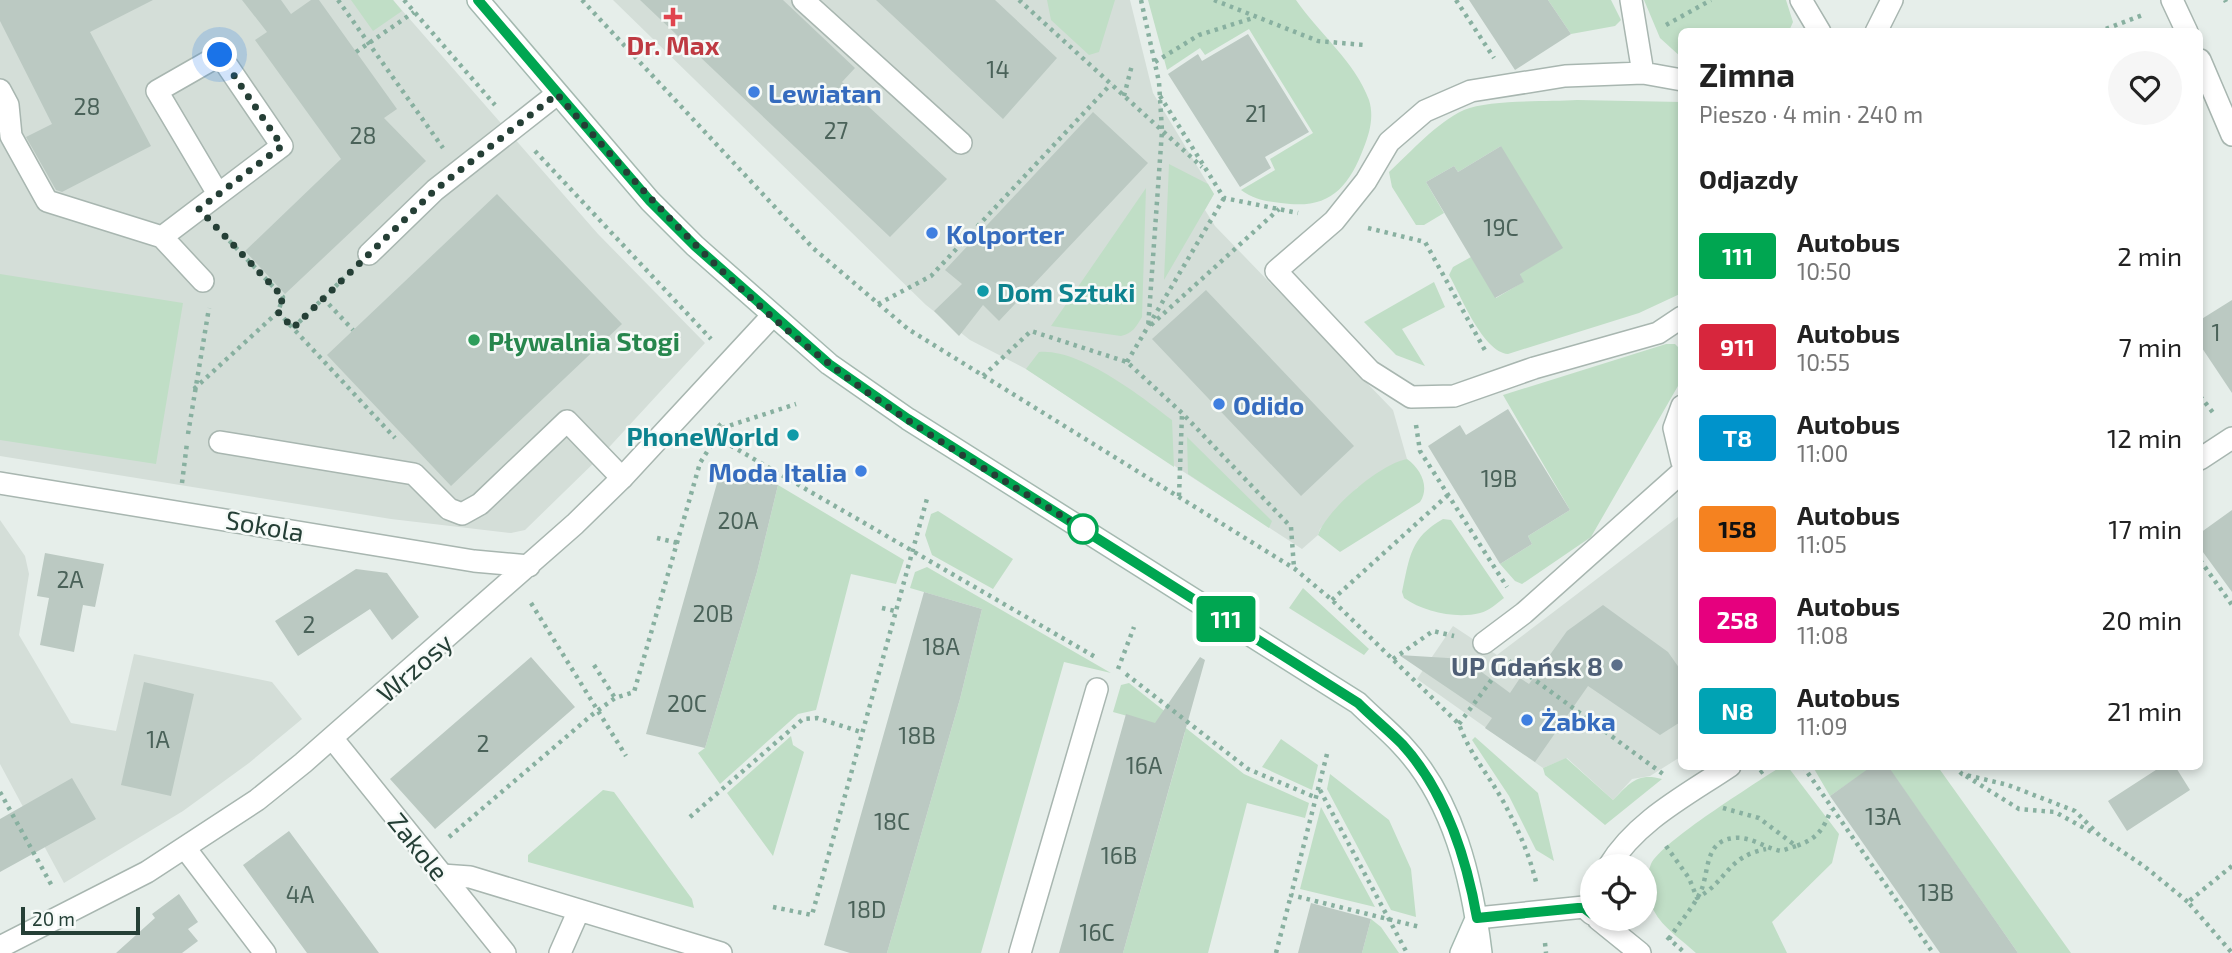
<!DOCTYPE html>
<html lang="pl">
<head>
<meta charset="utf-8">
<style>
	body { margin:0; font-family:"Exo 2",sans-serif; background:#f6f6f6; color:#222; height:100vh; display:flex; flex-direction:column; font-size:26px; white-space:nowrap }
	* { box-sizing:border-box; margin:0 }
	p { font-size:23px; color:#767676 }
	.icon { flex:none; width:38px; height:38px; fill:none; stroke:currentColor; stroke-width:2; stroke-linecap:round; stroke-linejoin:round }
	.map { position:relative; flex:1; overflow:hidden }
	.drawer { position:absolute; left:1678px; top:28px; width:525px; height:742px; display:flex; flex-direction:column; background:#fff; border-radius:10px; box-shadow:0 4px 10px #0003 }
	.drawer>* { flex:none }
	.badge { padding:0 14px; border-radius:5px; font-size:24px; line-height:46px }
	.buttons { position:absolute; left:1580px; top:854px; display:grid; gap:14px }
	.buttons a { display:grid; place-items:center; width:77px; height:77px; border-radius:50%; background:#fff; box-shadow:0 4px 10px #0003; font-size:35px }
	.scale { position:absolute; left:21px; bottom:18px; width:119px; box-sizing:border-box; padding-left:7px; border:4px solid #253f36; border-top:0; font-size:19px; line-height:24px; white-space:nowrap; color:#253f36; -webkit-text-stroke:5px #f6faf8; paint-order:stroke }
	.you { position:absolute; width:35px; height:35px; margin:-18px; border:5px solid #fff; border-radius:50%; background:#1a73e8; box-shadow:0 0 0 10px #1a73e833 }
	.map>.badge { position:absolute; translate:-50% -50%; box-shadow:0 0 0 4px #fff }
	h2 { padding:0 21px; font-size:26px; line-height:63px }
	.round { display:grid; place-items:center; flex:none; width:74px; height:74px; border-radius:37px; background:#f6f6f6 }
	.overview { display:flex; align-items:center; justify-content:space-between; height:119px; padding:0 21px }
	h1 { font-size:33px; font-weight:700; line-height:52px }
	ul { padding:0; list-style:none }
	li { display:flex; align-items:center; gap:21px; height:91px; padding:0 21px }
	li div { flex:1 }
	li b { display:block; font-size:26px }
	li em { font-style:normal }
	li .badge { min-width:77px; font-weight:700; text-align:center }
	.map>svg:first-child { display:block }
	.built { fill:#d4ded8 }
	.green { fill:#c0dec6 }
	.building { fill:#bbc9c2 }
	.lines { fill:none; stroke-linecap:round; stroke-linejoin:round }
	.lane-casing { stroke:#a8b6b0; stroke-width:24 }
	.street-casing { stroke:#a8b6b0; stroke-width:24 }
	.secondary-casing { stroke:#a4b9b0; stroke-width:24 }
	.path { stroke:#88b0a0; stroke-width:4.5; stroke-dasharray:3.5 5; stroke-linecap:butt }
	.lane { stroke:#fff; stroke-width:21 }
	.street { stroke:#fff; stroke-width:21 }
	.secondary { stroke:#fff; stroke-width:21 }
	.line-casing { stroke:#fff; stroke-width:16 }
	.line { stroke:#00a651; stroke-width:10 }
	.walk { stroke:#253f36; stroke-width:7; stroke-dasharray:0 12.6 }
	.health-dot { fill:#e0444e; stroke:#f6faf8; stroke-width:2.5 }
	.shop-dot { fill:#3f7fe0; stroke:#f6faf8; stroke-width:2.5 }
	.culture-dot { fill:#0f9aa8; stroke:#f6faf8; stroke-width:2.5 }
	.leisure-dot { fill:#2e9e5b; stroke:#f6faf8; stroke-width:2.5 }
	.stop-dot { fill:#fff; stroke:#00a651; stroke-width:3.5 }
	.service-dot { fill:#5c6f8a; stroke:#f6faf8; stroke-width:2.5 }
	.labels { text-anchor:middle; dominant-baseline:central; stroke-width:5; stroke-linejoin:round; paint-order:stroke }
	.number-label { font-size:23px; fill:#4a6259 }
	.health-label { font-size:26px; font-weight:bold; fill:#be3a42; stroke:#f6faf8 }
	.shop-label { font-size:26px; font-weight:bold; fill:#366cbe; stroke:#f6faf8; text-anchor:start }
	.culture-label { font-size:26px; font-weight:bold; fill:#0d838f; stroke:#f6faf8; text-anchor:start }
	.leisure-label { font-size:26px; font-weight:bold; fill:#27864d; stroke:#f6faf8; text-anchor:start }
	.street-label { font-size:26px; fill:#253f36; stroke:#f6faf8 }
	.service-label { font-size:26px; font-weight:bold; fill:#4e5e75; stroke:#f6faf8; text-anchor:end }
</style>
</head>
<body>
<div class="map">
<svg width="2232" height="953" viewBox="0 0 2232 953">
	<rect width="100%" height="100%" fill="#e6eeea"/>
	<path class="built" d="M0 0H393L598 234 705 343 601 456 525 530 511 533 391 519 0 456Z
		M613 0H1130L1153 93 1214 194 1205 210 1215 226 1393 410 1407 459 1357 488 1320 529 1318 535 1302 549 1026 369 970 340 926 305Z
		M1682 514V756L1650 776 1632 779 1613 800 1567 758 1543 768 1417 679 1453 626 1497 655Z
		M0 520 25 556 29 574 19 635 71 723 116 731 134 654 272 682 302 719 249 763 183 811 64 883 0 764Z"/>
	<path class="green" d="M351 0H393L402 11 373 31Z
		M1047 0H1115L1099 52 1089 55 1051 20Z
		M1148 0H1296C1318 32 1356 63 1369 100 1374 116 1370 132 1364 147 1348 190 1328 210 1281 203 1265 201 1255 200 1241 190L1275 170 1270 159 1313 133 1249 29 1205 55 1200 48 1167 70Z
		M1548 0H1611L1621 20 1615 26 1571 34Z
		M1644 0H1786L1793 22 1789 31 1682 32V58L1660 38Z
		M1577 100 1682 102V293L1639 313 1508 354C1483 352 1461 296 1449 275L1453 267 1471 257 1496 298 1523 282 1520 274 1501 146 1458 172 1454 166 1426 182 1444 213 1424 225H1416L1392 187 1389 172C1412 151 1436 123 1464 110 1489 99 1548 102 1577 100Z
		M1169 164 1208 184 1214 194 1164 280Z
		M1146 188 1142 317C1136 327 1133 333 1121 336L1051 326Z
		M0 274 183 303 156 464 0 440Z
		M1434 282 1445 307 1402 329 1425 366 1396 355 1364 322Z
		M1666 344H1675L1682 351V379L1591 537 1522 584 1515 581 1500 564 1532 544 1528 536 1570 510 1503 395Z
		M1039 352C1079 348 1141 396 1172 420L1174 467 1026 369Z
		M1187 437 1272 521 1269 528 1188 474Z
		M1407 459C1421 469 1430 487 1420 502L1340 552 1318 535C1327 509 1380 464 1407 459Z
		M778 485 904 560 896 584 851 574 816 710 798 714 720 784 698 753 705 748 757 572Z
		M938 511 1013 559 993 589 932 555 925 535 931 514Z
		M1443 519 1451 520 1504 598C1497 603 1489 611 1480 613 1456 619 1424 612 1404 598L1402 592C1410 556 1410 538 1443 519Z
		M927 567 1111 673 1064 662 981 953H887L960 699 982 609 910 588 915 572Z
		M1303 588 1369 649 1364 655 1289 608Z
		M1129 683 1244 774 1309 803 1305 818 1247 803 1208 953H1123L1185 732 1113 712 1121 685Z
		M791 736 793 745 804 752 773 856 727 793Z
		M1475 737 1538 793 1554 861 1536 850 1509 796 1472 740Z
		M1281 739 1318 765 1312 790 1262 767Z
		M1566 758 1613 800C1629 784 1637 772 1662 779L1605 825 1545 775 1543 768Z
		M1780 767H1788L1839 834 1832 863 1772 922 1787 953H1696C1682 940 1663 928 1654 911 1647 898 1645 878 1651 864 1662 841 1755 784 1780 767Z
		M1813 767H1872L1830 796Z
		M1888 767H1938L2071 953H2018Z
		M1330 774 1389 820 1411 869 1416 917 1391 910 1327 789Z
		M603 790 614 792 692 899 694 908 528 862V855Z
		M1321 807 1375 907 1300 889Z
		M1371 919 1381 927 1399 953H1362Z"/>
	<path class="building" d="M0 0H153L90 32 151 146 62 192 56 190 26 137 52 124 0 21Z
		M242 0H281L291 14 311 0H319L397 109 384 118 426 161 285 294 245 251 341 159 255 40 267 32Z
		M640 0H783L855 68 842 82 947 179 890 237Z
		M876 0H995L1057 58 1003 119Z
		M1469 0H1548L1571 34 1515 70Z
		M1248 34 1309 132 1265 157 1271 168 1240 187 1168 74 1198 54 1202 61Z
		M1093 112 1148 163 999 321 983 305 959 336 934 311 962 284 945 270Z
		M1501 146 1563 248 1520 274 1524 282 1495 298 1426 182 1454 166 1458 172Z
		M497 194 622 324 451 486 327 355Z
		M1206 290 1354 446 1301 496 1152 339Z
		M2232 300V393L2200 345V320Z
		M1508 409 1570 510 1528 536 1532 544 1500 564 1428 446 1460 425 1466 435Z
		M721 469 778 485 757 572 705 748 646 734Z
		M2232 510V592L2200 548V533Z
		M45 553 104 564 95 607 83 605 74 652 40 645 49 598 37 596Z
		M356 569 387 573 419 617 392 640 370 609 298 656 275 621Z
		M924 592 982 609 960 699 887 953H850L824 945Z
		M1603 605 1668 652 1682 672V721L1660 735 1588 686 1535 762 1485 728 1492 718 1399 655 1464 659 1510 693 1520 678 1529 684 1567 631Z
		M531 657 575 707 435 829 390 779Z
		M1200 657 1205 660 1123 953H1059L1126 714 1155 723Z
		M144 682 194 694 171 796 121 785Z
		M1872 766H1888L2018 953H1940L1830 796Z
		M2162 766H2175L2190 790 2127 831 2108 801Z
		M72 778 96 819 0 872V819Z
		M289 831 349 912 379 953H307L243 865Z
		M179 894 198 922 188 929 198 941 182 953H116L155 918 152 914Z
		M1311 903 1371 919 1362 953H1298Z"/>
	<g class="lines">
		<g class="lane-casing">
			<path id="lane" d="M803 0 961 143
				M1631 0 1643 73
				M1801 0 1820 32
				M2172 0 2187 32
				M1876 32 1892 0
				M2200 60 2232 135
				M1682 80 1643 73 1565 76 1471 91 1425 111 1389 142 1366 181 1334 221 1276 271 1370 371 1411 397 1454 396 1534 368 1658 333 1682 317
				M0 90 8 105 11 136 47 201 162 237 203 281
				M162 237 282 146 220 55 157 91 218 194
				M369 254 435 190 557 94
				M1682 406 1674 428 1682 462
				M220 442 414 474 449 509 462 514 480 504 567 421 622 478
				M1484 643 1524 613 1682 472
				M185 848 265 953
				M442 875 470 877 721 953
				M560 953 579 910
				M1020 953 1097 689"/>
		</g>
		<g class="street-casing">
			<path id="street" d="M2200 459 2232 438
				M0 483 474 561 529 566
				M332 738 505 953
				M1609 866C1636 821 1687 795 1730 766
				M1477 918 1584 907 1592 914
				M1598 919 1640 953
				M0 947 147 872 257 800 303 763 575 524 622 478 772 316"/>
		</g>
		<g class="secondary-casing">
			<path id="secondary" d="M478 0 650 201 695 246 829 364 908 419 1358 703C1372 717 1388 730 1401 744 1454 800 1472 879 1481 953
				M1461 953 1476 919"/>
		</g>
		<path class="path" d="M338 0 443 148
			M404 0 495 105
			M582 0 813 248 908 329 1295 569 1332 600 1459 724C1469 753 1488 774 1503 801 1517 827 1529 853 1536 882
			M1019 0 1202 167
			M1141 0 1159 82 1162 131 1148 328
			M1214 0 1318 41 1364 45
			M1456 0 1494 58
			M2225 0 2226 2
			M1666 25 1711 0
			M2098 32 2145 14
			M356 52 414 12
			M1155 62 1199 35 1253 18
			M1124 96 1132 65
			M1160 96 1224 198 1298 213
			M535 151 711 339
			M1368 228 1425 242 1487 354
			M323 298 353 330
			M878 304 931 276 1111 84
			M278 312 395 438
			M1151 325 1279 209
			M293 328 347 275
			M1127 362 1224 198
			M983 376 1031 331 1127 362 1182 413 1291 527 1294 568
			M194 389 278 312 283 297 221 232
			M2200 396 2214 414
			M1416 425 1420 451 1507 587
			M722 428 796 404
			M188 434 209 308
			M716 437 1097 658
			M182 483 187 443
			M1179 496 1182 414
			M657 538 678 543
			M2200 560 2232 605
			M1332 600 1448 495
			M531 603 626 756
			M882 608 895 611
			M1393 659 1433 631 1454 636
			M1509 661 1663 774
			M594 665 615 698
			M1118 669 1134 627
			M1126 674 1248 769 1317 798
			M1459 724 1498 671
			M1327 754 1291 895 1420 927
			M1803 766 1933 953
			M1954 766 1962 774 2008 785 2075 811 2102 838 2144 866 2188 902
			M1760 773 1770 766
			M1966 776 2019 809 2055 812 2095 834
			M1320 790 1407 953
			M0 792 52 886
			M1723 808 1759 818 1796 846C1817 839 1823 830 1831 810
			M690 817 803 719 817 718 861 732
			M449 837 593 714 615 698 634 692 700 463 722 428 715 421
			M1666 846 1689 878 1697 898C1729 880 1726 857 1766 849
			M2232 866 2188 902 2232 953
			M773 907 812 915 928 495
			M1667 937 1685 953
			M1669 939C1679 923 1692 909 1700 893 1710 873 1703 841 1734 838 1750 836 1765 848 1781 851L1796 846
			M1545 943 1546 953
			M1276 953 1291 895"/>
		<use href="#lane" class="lane"/>
		<use href="#street" class="street"/>
		<use href="#secondary" class="secondary"/>
	</g>
	<g class="lines">
		<g class="line-casing">
			<path id="line" d="M478 0 650 201 695 246 829 364 908 419 1358 703C1372 717 1388 730 1402 744 1445 791 1466 856 1477 918L1578 908H1584L1592 914"/>
		</g>
		<use href="#line" class="line"/>
		<path class="walk" d="M220 55 282 146 199 209 283 297 278 312 293 328 435 190 557 94C642 191 726 284 828 363 910 427 1003 479 1091 534L1083 529"/>
	</g>
	<path class="health-dot" d="M669.5 6.5h7v7h7v7h-7v7h-7v-7h-7v-7h7z"/>
	<g class="shop-dot">
		<circle cx="754" cy="92" r="7"/>
		<circle cx="932" cy="233" r="7"/>
		<circle cx="1219" cy="404" r="7"/>
		<circle cx="861" cy="471" r="7"/>
		<circle cx="1527" cy="720" r="7"/>
	</g>
	<g class="culture-dot">
		<circle cx="983" cy="291" r="7"/>
		<circle cx="793" cy="435" r="7"/>
	</g>
	<circle class="leisure-dot" cx="474" cy="340" r="7"/>
	<circle class="stop-dot" cx="1083" cy="529" r="14"/>
	<circle class="service-dot" cx="1617" cy="665" r="7"/>
	<g class="labels">
		<g class="number-label">
			<text x="998" y="69">14</text>
			<text x="87" y="106">28</text>
			<text x="1256" y="113">21</text>
			<text x="836" y="130">27</text>
			<text x="363" y="135">28</text>
			<text x="1501" y="227">19C</text>
			<text x="2216" y="332">1</text>
			<text x="1499" y="478">19B</text>
			<text x="738" y="520">20A</text>
			<text x="70" y="579">2A</text>
			<text x="713" y="613">20B</text>
			<text x="309" y="624">2</text>
			<text x="941" y="646">18A</text>
			<text x="687" y="703">20C</text>
			<text x="917" y="735">18B</text>
			<text x="158" y="739">1A</text>
			<text x="483" y="743">2</text>
			<text x="1144" y="765">16A</text>
			<text x="1883" y="816">13A</text>
			<text x="892" y="821">18C</text>
			<text x="1119" y="855">16B</text>
			<text x="1936" y="892">13B</text>
			<text x="300" y="894">4A</text>
			<text x="867" y="909">18D</text>
			<text x="1097" y="932">16C</text>
		</g>
		<g class="health-label">
			<text x="673" y="44">Dr. Max</text>
		</g>
		<g class="shop-label">
			<text x="768" y="92">Lewiatan</text>
			<text x="946" y="233">Kolporter</text>
			<text x="1233" y="404">Odido</text>
			<text x="847" y="471" text-anchor="end">Moda Italia</text>
			<text x="1541" y="720">Żabka</text>
		</g>
		<g class="culture-label">
			<text x="997" y="291">Dom Sztuki</text>
			<text x="779" y="435" text-anchor="end">PhoneWorld</text>
		</g>
		<g class="leisure-label">
			<text x="488" y="340">Pływalnia Stogi</text>
		</g>
		<g class="street-label">
			<text transform="translate(265 525) rotate(10)">Sokola</text>
			<text transform="translate(414 667) rotate(-41)">Wrzosy</text>
			<text transform="translate(419 846) rotate(51)">Zakole</text>
		</g>
		<g class="service-label">
			<text x="1603" y="665">UP Gdańsk 8</text>
		</g>
	</g>
</svg>
<div class="buttons">
<a><svg class="icon" aria-label="locate" viewBox="0 0 24 24"><circle cx="12" cy="12" r="6"/><path d="M12 2v4M12 18v4M2 12h4M18 12h4"/></svg></a>
</div>
<div class="scale">20 m</div>
<div class="you" style="left:220px;top:55px"></div>
<b class="badge" style="left:1226px;top:619px;background:#00a651;color:#fff">111</b>
<section class="drawer">
<div class="overview"><div><h1>Zimna</h1><p>Pieszo · 4 min · 240 m</p></div><a class="round"><svg class="icon" aria-label="heart" viewBox="0 0 24 24"><path d="M12 20l-8-8c-3-5 5-10 8-4 3-6 11-1 8 4z"/></svg></a></div>
<h2>Odjazdy</h2>
<ul>
<li><span class="badge" style="background:#00a651;color:#fff">111</span><div><b>Autobus</b><p>10:50</p></div><em>2 min</em></li>
<li><span class="badge" style="background:#d7263d;color:#fff">911</span><div><b>Autobus</b><p>10:55</p></div><em>7 min</em></li>
<li><span class="badge" style="background:#0093cb;color:#fff">T8</span><div><b>Autobus</b><p>11:00</p></div><em>12 min</em></li>
<li><span class="badge" style="background:#f58220;color:#111">158</span><div><b>Autobus</b><p>11:05</p></div><em>17 min</em></li>
<li><span class="badge" style="background:#e6007e;color:#fff">258</span><div><b>Autobus</b><p>11:08</p></div><em>20 min</em></li>
<li><span class="badge" style="background:#00a3b4;color:#fff">N8</span><div><b>Autobus</b><p>11:09</p></div><em>21 min</em></li>
</ul>
</section>
</div>
</body>
</html>
